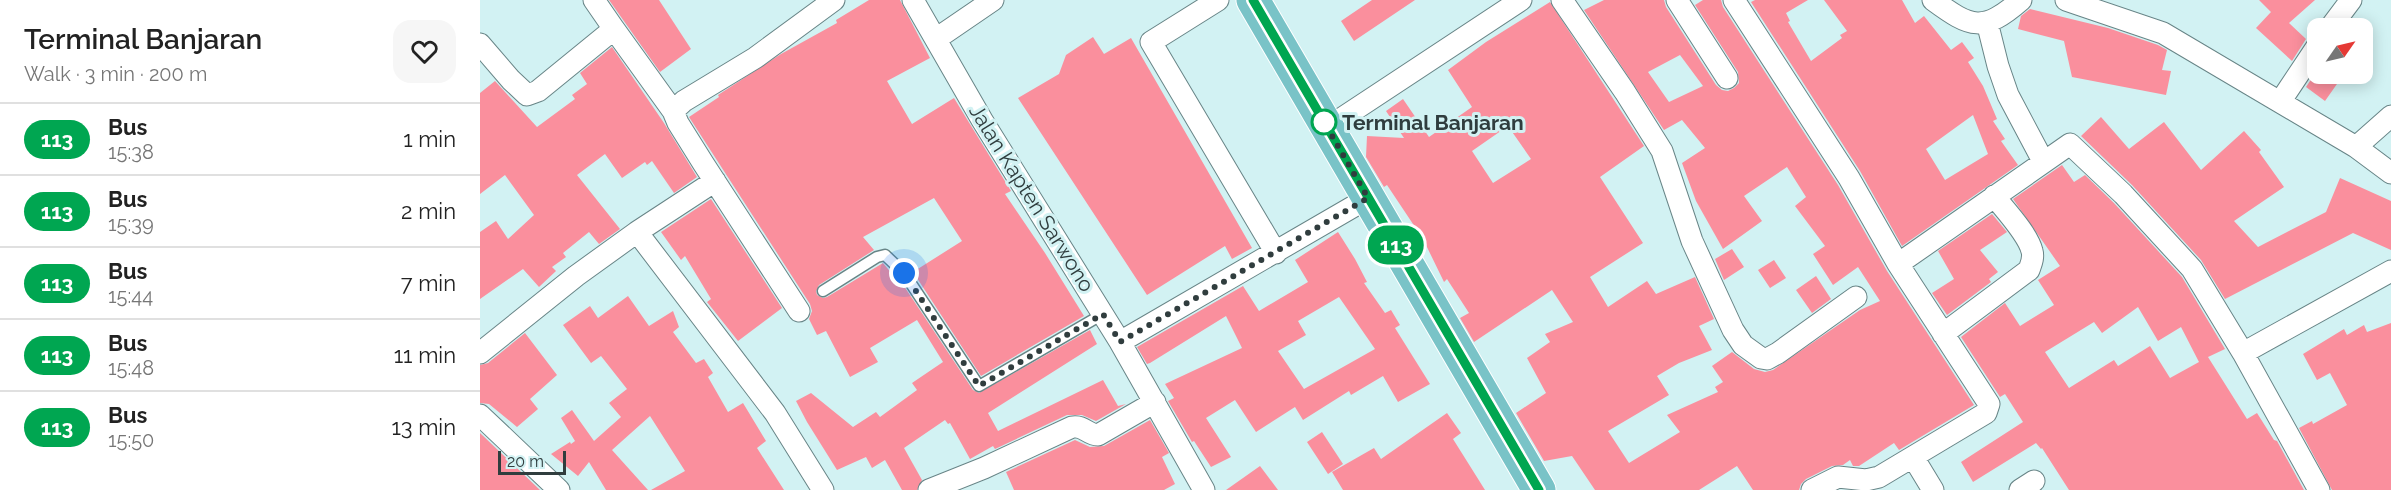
<!DOCTYPE html>
<html lang="en">
<head>
<meta charset="utf-8">
<style>
	body { margin:0; font-family:Raleway,sans-serif; background:#f6f6f6; color:#222; height:100vh; display:flex; flex-direction:column; font-size:22px; white-space:nowrap }
	* { box-sizing:border-box; margin:0 }
	p { font-size:20px; color:#767676 }
	.icon { flex:none; width:33px; height:33px; fill:none; stroke:currentColor; stroke-width:2; stroke-linecap:round; stroke-linejoin:round }
	.map { position:relative; flex:1; overflow:hidden }
	.panel { display:flex; flex-direction:column; background:#fff; width:480px }
	.panel>* { flex:none }
	.badge { padding:0 12px; border-radius:20px; font-size:21px; line-height:39px }
	.needle { width:39px; rotate:56deg }
	.fabs { position:absolute; left:1827px; top:18px; display:grid; gap:12px }
	.fabs a { display:grid; place-items:center; width:66px; height:66px; border-radius:12px; background:#fff; box-shadow:0 3px 15px #0003; font-size:30px }
	.scale { position:absolute; left:18px; bottom:15px; width:68px; box-sizing:border-box; padding-left:6px; border:3px solid #303d3e; border-top:0; font-size:16px; line-height:21px; white-space:nowrap; color:#303d3e; -webkit-text-stroke:4px #d2f2f3; paint-order:stroke }
	.you { position:absolute; width:30px; height:30px; margin:-15px; border:4px solid #fff; border-radius:50%; background:#1a73e8; box-shadow:0 0 0 9px #1a73e833 }
	.map>.badge { position:absolute; translate:-50% -50%; box-shadow:0 0 0 3px #fff }
	.round { display:grid; place-items:center; flex:none; width:63px; height:63px; border-radius:18px; background:#f6f6f6 }
	.headline { display:flex; align-items:center; justify-content:space-between; height:102px; padding:0 24px }
	h1 { font-size:28px; font-weight:600; line-height:45px }
	ul { padding:0; list-style:none }
	li { display:flex; align-items:center; gap:18px; height:72px; padding:0 24px; border-top:2px solid #e0e0e0 }
	li div { flex:1 }
	li b { display:block; font-size:22px }
	li em { font-style:normal }
	li .badge { min-width:66px; font-weight:700; text-align:center }
	main { display:flex; flex:1; min-height:0 }
	.map>svg:first-child { display:block }
	.building { fill:#fa8f9d; fill-rule:evenodd }
	.lines { fill:none; stroke-linecap:round; stroke-linejoin:round }
	.lane-casing { stroke:#688587; stroke-width:13 }
	.street-casing { stroke:#688587; stroke-width:23 }
	.primary-casing { stroke:#fff; stroke-width:35 }
	.lane { stroke:#fff; stroke-width:10 }
	.street { stroke:#fff; stroke-width:21 }
	.primary { stroke:#79c3c7; stroke-width:33 }
	.line-casing { stroke:#fff; stroke-width:14 }
	.line { stroke:#00a651; stroke-width:9 }
	.walk { stroke:#303d3e; stroke-width:6; stroke-dasharray:0 10.8 }
	.stop-dot { fill:#fff; stroke:#00a651; stroke-width:3 }
	.labels { text-anchor:middle; dominant-baseline:central; stroke-width:6; stroke-linejoin:round; paint-order:stroke }
	.stop-label { font-size:21px; font-weight:bold; fill:#303d3e; stroke:#d2f2f3; text-anchor:start }
	.street-label { font-size:21px; fill:#303d3e; stroke:#d2f2f3 }
</style>
</head>
<body>
<main>
<section class="panel">
<div class="headline"><div><h1>Terminal Banjaran</h1><p>Walk · 3 min · 200 m</p></div><a class="round"><svg class="icon" aria-label="heart" viewBox="0 0 24 24"><path d="M12 20l-8-8c-3-5 5-10 8-4 3-6 11-1 8 4z"/></svg></a></div>
<ul>
<li><span class="badge" style="background:#00a651;color:#fff">113</span><div><b>Bus</b><p>15:38</p></div><em>1 min</em></li>
<li><span class="badge" style="background:#00a651;color:#fff">113</span><div><b>Bus</b><p>15:39</p></div><em>2 min</em></li>
<li><span class="badge" style="background:#00a651;color:#fff">113</span><div><b>Bus</b><p>15:44</p></div><em>7 min</em></li>
<li><span class="badge" style="background:#00a651;color:#fff">113</span><div><b>Bus</b><p>15:48</p></div><em>11 min</em></li>
<li><span class="badge" style="background:#00a651;color:#fff">113</span><div><b>Bus</b><p>15:50</p></div><em>13 min</em></li>
</ul>
</section>
<div class="map">
<svg width="1911" height="490" viewBox="0 0 1911 490">
	<rect width="100%" height="100%" fill="#d2f2f3"/>
	<path class="building" d="M129 0H179L211 49 180 72Z
		M389 0H420L450 58 407 81 432 124 474 98 531 191 525 194 565 253 604 316 501 376 433 272 482 241 454 198 383 237 394 250 339 285 336 291 337 295 343 298 347 297 403 263 418 281 420 280 493 390 499 393 610 330 617 344 508 413 518 431 623 380 638 406 646 404 616 421 602 415H587L515 449 513 446 490 459 470 423 468 424 465 420 424 448 442 480 437 490H422L405 460 392 468 386 457 357 470 327 422 316 401 331 393 373 427 396 412 400 417 437 390 432 383 463 362 437 320 390 348 398 362 370 377 346 331 337 335 329 319 332 311 330 304 209 117 239 97 238 95 301 54 357 23 356 20Z
		M892 0H935L874 41 861 21Z
		M1124 0H1184L1186 7 1236 85 1242 90 1248 91 1254 88 1259 83 1258 72 1215 5 1223 0H1241L1243 7 1358 185 1407 271 1494 405 1419 450 1414 443 1379 466H1373L1370 460 1363 465 1352 466 1326 479 1321 484 1319 490H1273L1257 466 1219 490H1115L1092 456 1064 461 1036 413 1066 393 1047 358 1070 342 1065 334 1093 322 1072 290 994 342 980 318 989 313 967 279 964 282 946 245 937 238 933 228 935 227 907 185 904 187 886 157 887 136 924 138 906 111 923 99 949 137 992 107 968 70 1006 42 1070 2 1164 146 1120 177 1163 243 1110 277 1128 307 1167 281 1176 294 1215 277 1234 319 1219 326 1232 350 1199 363 1177 376 1189 395 1128 431 1149 463 1200 432 1187 415 1238 392 1235 387 1243 382 1232 366 1252 352 1274 369 1285 372 1293 370 1380 310 1400 301 1378 267 1353 285 1333 254 1345 246 1315 206 1326 197 1307 167 1264 196 1282 221 1243 249 1216 201 1202 163 1225 148 1202 120 1184 130 1104 10ZM1200 55 1223 86 1189 102 1168 72ZM1028 126 1051 159 1013 183 992 151Z
		M1275 0H1328L1306 13 1310 21 1308 22 1331 61 1362 38 1360 35 1367 31 1344 0H1422L1435 23 1444 16 1471 50 1482 42 1494 58 1488 62 1503 86 1517 119 1513 121 1525 139 1521 141 1538 165 1422 246 1380 171 1271 2ZM1493 115 1508 154 1465 180 1446 149Z
		M1779 0H1835L1809 23 1826 39 1812 61 1776 28 1791 12Z
		M1550 9 1628 28 1678 45 1687 50 1682 70 1691 71 1686 95 1592 77 1584 41 1538 29 1541 16Z
		M613 37 624 54 651 38 772 248 752 259 745 246 667 295 538 98 579 74 586 55Z
		M132 47 184 123 217 177 194 193 172 161 167 165 165 162 142 178 125 154 97 175 140 229 119 244 109 232 83 253 86 257 72 267 76 271 59 287 43 269 0 299V232L16 221 28 239 54 215 25 175 0 194V93L15 81 57 127 95 99 92 95 107 84 100 73Z
		M1838 69V74H1864L1845 101 1826 87Z
		M1621 117 1649 149 1684 122 1721 170 1764 131 1781 150 1779 152 1804 187 1754 221 1778 247 1846 212 1860 178 1911 201V250L1873 233 1745 299 1721 260 1652 185 1601 136Z
		M1582 165 1594 182 1605 175 1634 203 1702 277 1745 349 1728 357 1767 419 1777 413 1794 440 1797 441 1824 490H1589L1562 448 1561 449 1556 443 1493 482 1481 462 1543 422 1525 394 1520 397 1481 337 1525 303 1540 326 1574 305 1558 280 1580 266 1533 199ZM1658 307 1678 341 1701 327 1719 362 1690 378 1670 346 1638 366 1634 360 1589 388 1565 352 1614 322 1622 333Z
		M231 199 302 308 258 341 227 302 231 299 205 256 201 260 181 232Z
		M1512 214 1527 232 1500 250 1518 272 1509 279 1511 282 1467 315 1452 293 1474 279 1458 251Z
		M858 232 875 259 887 282 884 283 905 313 911 310 920 325 915 328 950 384 918 402 903 376 871 395 869 391 823 420 815 407 776 432 755 400 726 418 751 457 731 467 714 441 712 442 688 401 694 398 685 384 762 348 746 316 670 363 667 364 657 347 763 286 779 311 828 282 815 260ZM859 297 895 349 824 389 798 351 826 335 818 321Z
		M1252 249 1264 267 1244 280 1235 259Z
		M1294 260 1306 278 1290 288 1278 270Z
		M1336 276 1351 299 1332 313 1316 290Z
		M148 296 169 326 193 311 199 327 193 332 216 363 224 359 233 373 228 377 248 412 263 403 286 441 277 448 304 490H171L205 471 170 416 132 450 168 490H126L109 462 98 476 71 454 90 442 91 444 95 441 81 418 92 410 114 441 141 417 129 403 147 389 121 356 111 363 83 325 110 306 118 318Z
		M1911 323V490H1852L1819 428 1832 421 1833 424 1867 405 1850 373 1837 380 1823 354 1864 329 1867 335 1884 325 1887 332Z
		M45 333 77 375 50 399 58 409 37 427 9 404 0 403V365L8 363Z
		M967 413 981 433 973 439 1005 490H863L852 472 894 448 901 459Z
		M670 420 689 453 682 457 695 484 684 490H534L526 472 595 440 610 447 624 446Z
		M842 432 863 464 848 474 827 442Z
		M0 433 60 490H0Z
		M780 466 798 490H746Z"/>
	<g class="lines">
		<g class="lane-casing">
			<path id="lane" d="M343 291 397 257 405 255 424 273 499 386 623 314"/>
		</g>
		<g class="street-casing">
			<path id="street" d="M114 0 134 29
				M433 0 502 120 640 342 724 490
				M738 0 671 42 796 253
				M1082 0 1145 92 1182 151 1212 241 1253 330 1263 345 1281 358 1287 359 1298 353 1376 297
				M1197 0 1247 78
				M1254 0 1369 178 1418 264 1509 404 1506 413 1399 477 1386 480 1358 477 1332 490
				M1453 0C1491 28 1503 33 1541 0
				M1586 0 1683 33 1876 147 1911 173
				M1507 22 1518 66 1528 95 1563 161
				M1850 28 1871 0
				M456 39 513 0
				M0 44 31 80 47 95 58 91 134 29 193 111
				M1800 102 1838 45
				M847 128 1041 0
				M1876 147 1911 116
				M235 181 157 232 295 413 343 490
				M1418 264 1590 144 1643 194 1712 269 1763 353 1839 490
				M319 311 223 163 198 123 193 111 204 101 275 58 354 0
				M1463 334 1549 270C1551 264 1554 258 1552 251 1548 234 1525 210 1514 196
				M640 342 888 198
				M0 353 96 276 157 232
				M1763 353 1911 271
				M0 415 79 490
				M1433 457 1453 490
				M449 490 504 468 592 427C604 425 608 435 618 435L675 402
				M1540 490 1554 481"/>
		</g>
		<g class="primary-casing">
			<path id="primary" d="M773 0 1059 490"/>
		</g>
		<use href="#lane" class="lane"/>
		<use href="#street" class="street"/>
		<use href="#primary" class="primary"/>
	</g>
	<g class="lines">
		<g class="line-casing">
			<path id="line" d="M773 0 1059 490"/>
		</g>
		<use href="#line" class="line"/>
		<path class="walk" d="M424 273 499 386 623 314 640 342 888 198 844 122"/>
	</g>
	<circle class="stop-dot" cx="844" cy="122" r="12"/>
	<g class="labels">
		<g class="stop-label">
			<text x="862" y="122">Terminal Banjaran</text>
		</g>
		<g class="street-label">
			<text transform="translate(552 198) rotate(58)">Jalan Kapten Sarwono</text>
		</g>
	</g>
</svg>
<div class="fabs">
<a><svg class="needle" viewBox="-14 -14 28 28"><path d="M0-13l5 13h-10z" fill="#e53935"/><path d="M0 13l5-13h-10z" fill="#767676"/></svg></a>
</div>
<div class="scale">20 m</div>
<div class="you" style="left:424px;top:273px"></div>
<b class="badge" style="left:916px;top:245px;background:#00a651;color:#fff">113</b>
</div>
</main>
</body>
</html>
